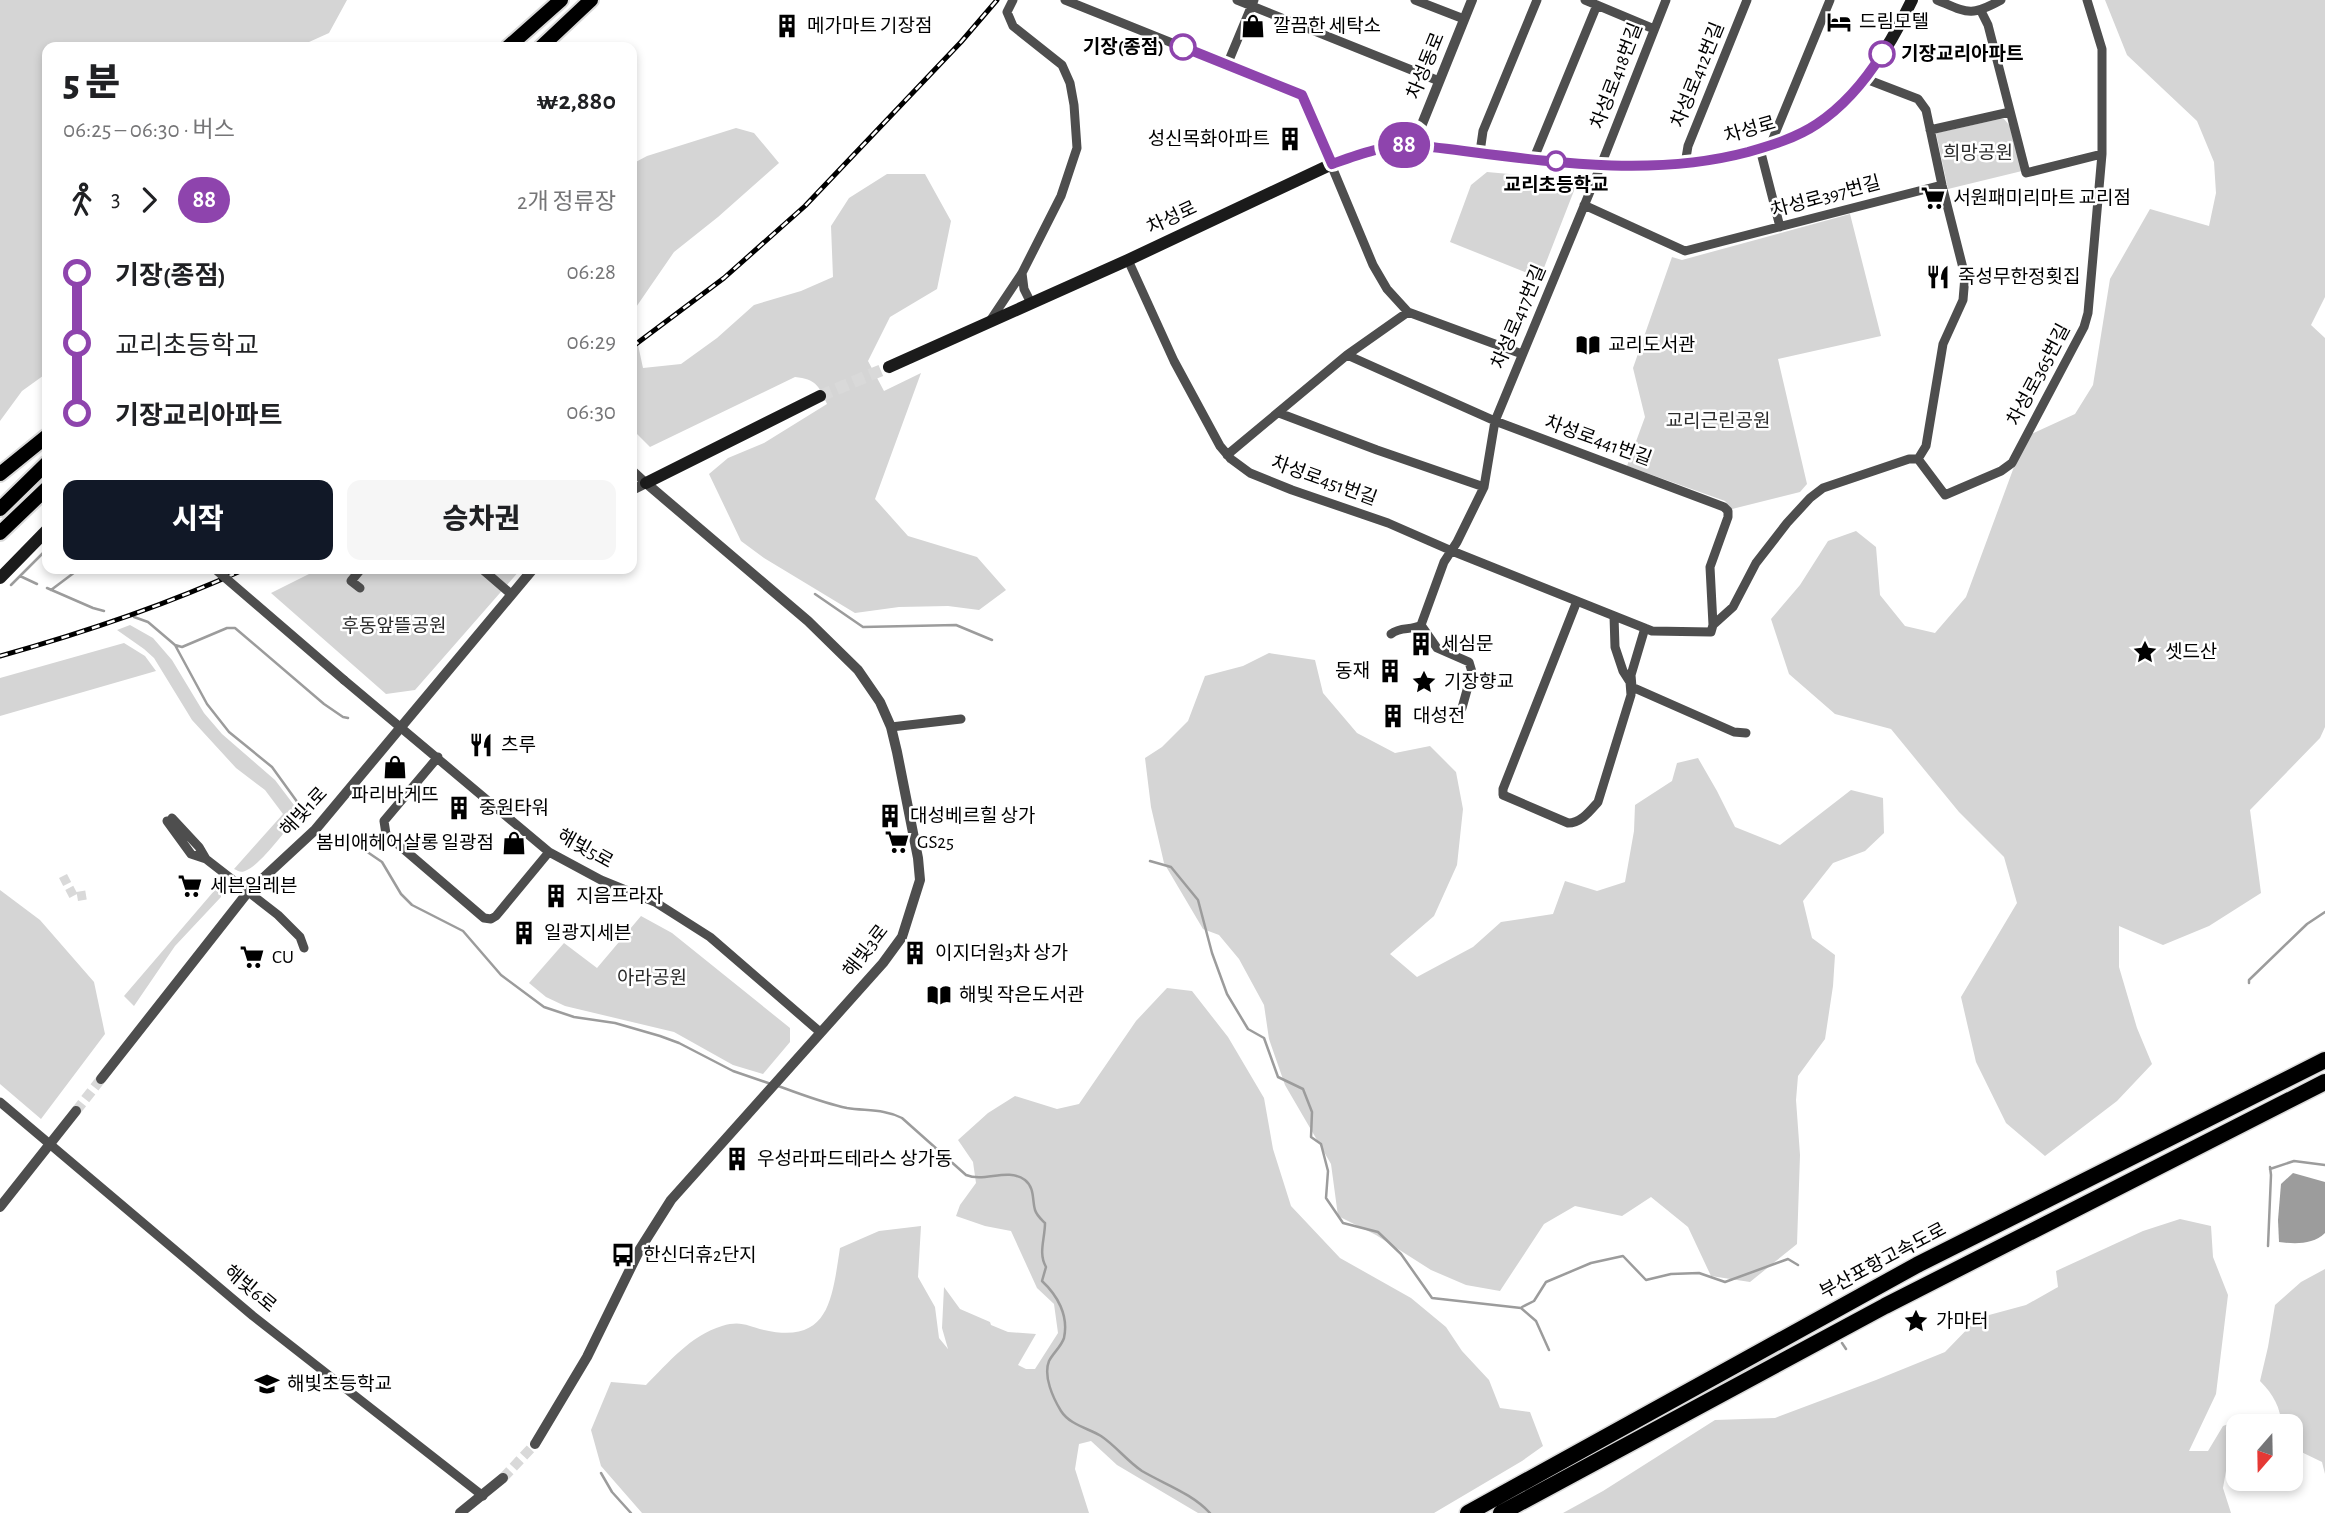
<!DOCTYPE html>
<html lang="ko">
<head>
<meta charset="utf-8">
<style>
	body { margin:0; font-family:"Alegreya Sans","Noto Sans KR",sans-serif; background:#f6f6f6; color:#202124; height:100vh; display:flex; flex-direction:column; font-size:26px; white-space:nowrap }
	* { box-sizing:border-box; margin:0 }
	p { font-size:23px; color:#757577 }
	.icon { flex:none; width:38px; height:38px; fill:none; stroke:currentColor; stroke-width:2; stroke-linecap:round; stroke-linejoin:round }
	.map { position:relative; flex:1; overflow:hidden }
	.details { position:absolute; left:42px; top:42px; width:595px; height:532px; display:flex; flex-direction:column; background:#fff; border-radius:14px; box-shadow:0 4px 10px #0003 }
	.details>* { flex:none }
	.badge { padding:0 14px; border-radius:23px; font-size:24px; line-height:46px }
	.needle { width:46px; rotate:200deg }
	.buttons { position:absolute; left:2226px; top:1414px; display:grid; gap:14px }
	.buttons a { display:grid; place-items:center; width:77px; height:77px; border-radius:14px; background:#fff; box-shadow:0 4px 10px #0003; font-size:35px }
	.map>.badge { position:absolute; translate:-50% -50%; box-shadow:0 0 0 4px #fff }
	.legs { display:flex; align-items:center; gap:10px; height:77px; padding:0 21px; font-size:23px }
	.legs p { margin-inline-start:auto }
	.headline { display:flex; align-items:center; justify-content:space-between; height:119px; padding:0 21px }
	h1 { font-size:38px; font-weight:800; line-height:52px }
	.cta { display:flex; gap:14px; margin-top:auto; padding:14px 21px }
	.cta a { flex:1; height:80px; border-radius:14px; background:#111827; color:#fff; font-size:28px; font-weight:800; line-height:80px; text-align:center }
	.cta a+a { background:#f6f6f6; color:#202124 }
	ul { padding:0 21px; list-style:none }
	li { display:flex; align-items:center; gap:24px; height:70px; font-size:26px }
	li i { display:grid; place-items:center; width:10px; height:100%; margin:0 9px; background:currentColor }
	li i::after { content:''; width:18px; height:18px; margin:-9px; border:5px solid; border-radius:50%; background:#fff }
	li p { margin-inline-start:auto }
	li:first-child i { background:linear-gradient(#0000 50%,currentColor 0) }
	li:last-child i { background:linear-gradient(currentColor 50%,#0000 0) }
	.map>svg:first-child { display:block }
	.green { fill:#d5d5d5 }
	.water { fill:#9c9c9c }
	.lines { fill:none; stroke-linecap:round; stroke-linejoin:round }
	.stream { stroke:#9c9c9c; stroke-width:2.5 }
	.minor-tunnel { stroke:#d9d9d9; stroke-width:9; stroke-dasharray:9 4.5; stroke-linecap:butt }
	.tertiary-tunnel { stroke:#d9d9d9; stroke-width:10; stroke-dasharray:10 5; stroke-linecap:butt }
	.secondary-tunnel { stroke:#d9d9d9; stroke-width:12; stroke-dasharray:12 6; stroke-linecap:butt }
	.primary-casing { stroke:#dbdbdb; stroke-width:18 }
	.motorway-casing { stroke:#dbdbdb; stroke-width:19 }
	.minor { stroke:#4e4e4e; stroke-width:9 }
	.tertiary { stroke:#4e4e4e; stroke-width:10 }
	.secondary { stroke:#1b1b1b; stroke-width:12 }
	.primary { stroke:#000; stroke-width:14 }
	.motorway { stroke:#000; stroke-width:16 }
	.rail-casing { stroke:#000; stroke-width:5 }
	.rail { stroke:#fff; stroke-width:2.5; stroke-dasharray:8; stroke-linecap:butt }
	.minor-bridge { stroke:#4e4e4e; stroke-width:9 }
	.line-1-casing { stroke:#fff; stroke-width:16 }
	.line-1 { stroke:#8e44ad; stroke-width:10 }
	.stop-1-dot { fill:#fff; stroke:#8e44ad; stroke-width:3.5 }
	.labels { text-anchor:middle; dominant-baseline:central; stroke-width:5; stroke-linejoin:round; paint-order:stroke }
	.poi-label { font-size:19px; fill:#000; stroke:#fff; text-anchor:start }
	.stop-label { font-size:19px; font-weight:bold; fill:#000; stroke:#fff; text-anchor:end }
	.street-label { font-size:19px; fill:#000; stroke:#fff }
	.park-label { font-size:19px; fill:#2c2c2c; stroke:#fff }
</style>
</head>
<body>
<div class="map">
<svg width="2325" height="1513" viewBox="0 0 2325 1513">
	<rect width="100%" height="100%" fill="#fff"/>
	<path class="green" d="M0 0H347L329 33 298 47H47V373L22 391 0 421Z
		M2105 0H2325V297L2311 325 2325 338V727L2320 738 2250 810 2261 893 2209 926 2163 945 2119 926V967L2137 1028 2152 1064 2117 1101 2045 1156 2006 1123 1976 1062 1961 997 2017 903 2004 857 1959 812 1891 729 1835 714 1789 674 1771 619 1800 585 1828 541 1856 531 1876 547 1880 595 1905 626 1935 633 1966 597 2025 437 2075 414 2093 385 2110 279 2150 209 2209 226 2216 193 2214 162 2197 121 2127 55Z
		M2000 119H2004L2010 126 2022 171 1948 189 1936 133Z
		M736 128 754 133 779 163 718 217 674 252 632 313V164L647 156Z
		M1487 172 1575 180 1577 183 1540 278 1450 242 1471 185Z
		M887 174H925L951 221 937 289 890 317 868 361 884 391 921 373 875 499 908 536 977 557 1006 590 979 610 948 606 899 607 855 613 764 558 741 541 709 474 728 458 764 443 827 404C819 386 816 379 795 377L650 447 632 429V317L643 368 681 364 717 338 754 305 801 291 833 277 831 226 849 198Z
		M1850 214 1881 336 1778 359 1807 484 1800 492 1732 509 1725 501 1627 466 1645 417 1633 368 1672 257 1682 260Z
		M319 569H521L415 690 386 694 271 593Z
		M130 625 153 638 172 660 204 713 222 734 275 780 300 813C288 827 261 865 245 871 240 873 239 871 234 869L283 814 265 790 236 768 192 720 154 658 144 649 117 630Z
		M124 643 145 656 156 671 0 716V678Z
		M1269 653 1315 660 1323 693 1357 733 1395 753 1430 746 1456 772 1463 809 1457 865 1434 916 1390 954 1417 977 1473 947 1501 922 1553 914 1565 881 1597 891 1625 882 1634 831 1635 805 1672 781 1677 763 1698 758 1717 791 1735 827 1780 845 1851 790 1883 798 1884 833 1865 851 1833 863 1803 901 1812 938 1835 955 1833 986 1825 1039 1798 1076 1796 1100 1800 1155 1797 1244 1750 1282 1711 1276 1688 1227 1651 1197 1622 1216 1575 1206 1544 1224 1500 1291 1466 1285 1431 1270 1376 1235 1338 1216 1331 1164 1285 1085 1269 1039 1264 1005 1239 959 1219 935 1203 929 1164 863 1151 807 1145 758 1162 747 1188 721 1205 676 1243 666Z
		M220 884 221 897 175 946 134 1006 124 996Z
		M0 890 40 920 94 982 105 1034 41 1119 0 1084Z
		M641 916 672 933 790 1028V1042L763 1074 733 1065 674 1032 565 1006 546 997 529 983 564 943 597 968Z
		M1167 988 1192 991 1228 1037 1264 1098 1273 1149 1291 1206 1340 1258 1411 1298 1446 1327 1462 1351 1489 1380 1500 1408 1530 1412 1543 1446 1522 1461 1434 1513H1198L1117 1465 1091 1441 1079 1444 1075 1469 1089 1513H642L601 1466 591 1430 611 1382 646 1385C668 1363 691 1335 722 1326 741 1320 747 1326 764 1330 830 1345 832 1298 840 1248L879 1231 921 1226 918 1277 935 1307 939 1338 948 1349 942 1328 944 1287 960 1309 990 1322 991 1325 1008 1332 1036 1334 1018 1365 1026 1369H1035L1058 1333 1054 1304 1037 1288 1011 1231 985 1226 956 1216 960 1205 976 1183 973 1162 958 1140 988 1113 1015 1096 1057 1109 1079 1104 1136 1021Z
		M2180 1219 2211 1226 2213 1257 2228 1295 2216 1394 2189 1451H2208L2223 1426 2239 1420 2230 1448 2223 1488 2231 1513H1563L1603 1491 1715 1420 1775 1418 1876 1380 1945 1352 1978 1318 2026 1305 2058 1287 2056 1271 2143 1231Z
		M2325 1269V1474L2322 1462 2291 1447V1426H2282C2280 1407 2274 1395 2260 1381L2268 1347 2275 1305 2301 1282Z"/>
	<path class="water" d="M2293 1173 2325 1182V1233C2313 1245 2294 1244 2279 1242L2278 1220 2281 1184Z"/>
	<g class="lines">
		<path class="stream" d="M20 576 47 549
			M11 585 20 576 37 584
			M47 588 93 608 104 611
			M51 590 79 569
			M815 594 863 627 956 625 992 640
			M134 617 148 622 175 645 207 704 229 732 272 767 298 803 308 812
			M175 645 182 647 227 628H235L324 704 343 717 348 718
			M337 835 360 847 382 862 401 894 412 905 463 931 501 975 544 1007 574 1017 615 1023 660 1036 679 1043 733 1071 771 1084
			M1150 861 1171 867 1198 900 1212 953 1227 994 1248 1029 1264 1038 1278 1077 1303 1089 1312 1112 1311 1137 1321 1144 1328 1171 1326 1198 1343 1223 1378 1232 1401 1254 1432 1298 1521 1308 1536 1321 1549 1350
			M2249 983V980L2307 924 2325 912
			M778 1086C801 1094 823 1103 847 1108 866 1111 885 1109 902 1118L966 1175C985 1183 1007 1167 1025 1180 1035 1188 1032 1200 1035 1210 1037 1216 1041 1219 1045 1223 1045 1239 1038 1253 1046 1267L1042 1281C1057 1295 1069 1315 1064 1338 1061 1347 1053 1353 1049 1361 1043 1376 1053 1398 1061 1411 1070 1425 1088 1428 1101 1436 1116 1446 1127 1461 1142 1471 1166 1485 1191 1493 1210 1513
			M2270 1169 2294 1161 2325 1165
			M2268 1246 2271 1175 2270 1167
			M1522 1307 1534 1301 1546 1282 1591 1263 1623 1256 1646 1280 1671 1274 1699 1273 1725 1282 1788 1259 1798 1265
			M1842 1343 1846 1349
			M601 1473 612 1492 631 1513"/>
		<path class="minor-tunnel" d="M63 876 74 897 86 895"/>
		<path class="tertiary-tunnel" d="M76 1111 101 1079
			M503 1478 535 1444"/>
		<path class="secondary-tunnel" d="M820 396 889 367"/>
		<g class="primary-casing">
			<path id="primary" d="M508 47 561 0
				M541 47 591 0
				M0 474 47 436
				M0 509 47 463
				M0 533 47 488"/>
		</g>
		<g class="motorway-casing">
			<path id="motorway" d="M1468 1513 1917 1265 2325 1060
				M1501 1513 1885 1306 2325 1082"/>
		</g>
		<path class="minor" d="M1013 0 1007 12 1013 26 1062 65 1070 83 1074 105 1077 148 1061 196 1022 273 1024 289 1031 303
			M1065 0 1302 95 1373 265 1387 289 1408 312 1522 354
			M1237 0 1439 81
			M1415 0 1464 19
			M1585 0 1654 29
			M1937 0C1968 13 1970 17 2001 0
			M1981 11 1988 25 2026 173 2102 154
			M1227 65 1254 0
			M1866 79 1918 99 1926 110 1942 185 1965 276 1963 300 1943 344 1926 446 1918 459
			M1930 130 2010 112
			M1770 146 1830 0
			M1760 149 1780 227
			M1480 152 1483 131 1537 0
			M1534 158 1597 5
			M1685 164 1688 146 1747 0
			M1584 205 1685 251 1942 185
			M1128 260 1174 361 1220 446 1231 459 1250 473 1292 490 1388 523 1452 551 1652 631 1711 632 1713 625 1733 607 1756 563 1787 523 1810 498 1823 488 1909 459H1918
			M990 321 1022 273
			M1347 355 1495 421 1724 507 1728 511V517L1710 567 1713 625
			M1279 413 1377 450 1484 487
			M1227 455 1347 355 1408 312
			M1918 459 1945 495 2001 471 2012 463 2084 327 2088 313 2102 154V49L2087 0
			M632 470 646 483
			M482 569 511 594
			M360 588 351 581 361 569
			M1577 601 1503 789V795L1568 823C1581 823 1590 811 1598 802L1631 695 1630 682 1623 671 1615 647 1614 616
			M1421 625 1444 562 1457 542 1484 487 1495 421 1601 165 1666 0
			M1421 625 1437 648 1469 662 1472 672 1462 708
			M1645 628 1631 675 1632 687 1734 732 1746 733
			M1391 634C1401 626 1411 631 1421 625
			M344 680 549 852 601 880 655 902 710 937 820 1032
			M891 727 961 719
			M438 757 384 821 386 834 484 918 491 919 496 916 549 852
			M172 818 199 847 206 859
			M167 821 191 854 206 859 278 915 300 937 304 948
			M0 1102 253 1316 483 1496"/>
		<path class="tertiary" d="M1414 144 1472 0
			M101 1079 248 892 315 830 533 569
			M0 1207 76 1111
			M535 1444 587 1357 640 1249 671 1200 883 963 902 937 920 880 918 858 897 752 891 727 880 702 858 670 808 621 646 483 632 490
			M460 1513 503 1478"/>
		<path class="secondary" d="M889 367 1128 260 1332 164 1377 148 1392 145 1414 144C1526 157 1641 181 1752 151 1776 144 1800 136 1820 122 1862 91 1890 47 1912 0
			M646 483 820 396
			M0 578 47 530"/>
		<use href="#primary" class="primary"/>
		<use href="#motorway" class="motorway"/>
		<g class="rail-casing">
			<path id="rail" d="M632 347 724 278 805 206 961 42 997 0
				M0 656C83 633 166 605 245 569"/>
		</g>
		<use href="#rail" class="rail"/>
		<path class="minor-bridge" d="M215 569 344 680"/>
	</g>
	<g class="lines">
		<g class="line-1-casing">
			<path id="line-1" d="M1183 47 1302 95 1332 164C1360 154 1384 145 1414 145 1524 157 1639 181 1748 152 1772 145 1796 138 1817 124 1844 106 1865 81 1882 54"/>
		</g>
		<use href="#line-1" class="line-1"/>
	</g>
	<defs>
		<g id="hotel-bare" transform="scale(1.89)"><path d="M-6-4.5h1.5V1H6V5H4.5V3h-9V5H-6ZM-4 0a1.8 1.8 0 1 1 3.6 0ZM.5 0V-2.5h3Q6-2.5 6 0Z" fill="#000" stroke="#fff" stroke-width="2.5" paint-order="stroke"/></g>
		<g id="building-bare" transform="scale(1.89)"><path d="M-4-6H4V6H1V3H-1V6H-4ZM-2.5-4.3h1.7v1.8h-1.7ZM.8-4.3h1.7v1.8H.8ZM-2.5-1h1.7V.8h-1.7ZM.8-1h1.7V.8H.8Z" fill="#000" stroke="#fff" stroke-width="2.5" paint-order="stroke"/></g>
		<g id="shop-bare" transform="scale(1.89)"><path d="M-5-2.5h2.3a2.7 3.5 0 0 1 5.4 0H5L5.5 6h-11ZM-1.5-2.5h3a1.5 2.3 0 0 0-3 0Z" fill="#000" stroke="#fff" stroke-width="2.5" paint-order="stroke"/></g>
		<g id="supermarket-bare" transform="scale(1.89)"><path d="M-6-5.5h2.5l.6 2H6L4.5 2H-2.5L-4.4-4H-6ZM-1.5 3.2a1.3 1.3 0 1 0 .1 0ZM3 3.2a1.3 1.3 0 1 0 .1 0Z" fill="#000" stroke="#fff" stroke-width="2.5" paint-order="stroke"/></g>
		<g id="restaurant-bare" transform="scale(1.89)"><path d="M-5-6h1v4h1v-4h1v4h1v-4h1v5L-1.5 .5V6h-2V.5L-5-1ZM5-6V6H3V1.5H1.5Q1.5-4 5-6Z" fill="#000" stroke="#fff" stroke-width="2.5" paint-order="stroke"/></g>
		<g id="library-bare" transform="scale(1.89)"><path d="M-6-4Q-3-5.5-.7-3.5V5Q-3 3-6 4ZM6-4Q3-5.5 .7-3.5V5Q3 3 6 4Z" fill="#000" stroke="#fff" stroke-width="2.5" paint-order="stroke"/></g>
		<g id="sight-bare" transform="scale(1.89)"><path d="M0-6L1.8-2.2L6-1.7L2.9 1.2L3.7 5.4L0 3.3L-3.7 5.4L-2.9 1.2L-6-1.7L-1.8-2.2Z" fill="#000" stroke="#fff" stroke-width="2.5" paint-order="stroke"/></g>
		<g id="bus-bare" transform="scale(1.89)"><path d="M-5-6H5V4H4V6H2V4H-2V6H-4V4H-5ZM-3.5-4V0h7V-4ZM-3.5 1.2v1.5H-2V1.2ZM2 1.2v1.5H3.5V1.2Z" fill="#000" stroke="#fff" stroke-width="2.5" paint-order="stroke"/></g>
		<g id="school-bare" transform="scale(1.89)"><path d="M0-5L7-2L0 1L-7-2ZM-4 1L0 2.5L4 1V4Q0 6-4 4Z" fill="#000" stroke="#fff" stroke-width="2.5" paint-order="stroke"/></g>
	</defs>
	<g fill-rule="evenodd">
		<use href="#hotel-bare" x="1839" y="22"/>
		<use href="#building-bare" x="787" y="26"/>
		<use href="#shop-bare" x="1253" y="26"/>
		<use href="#building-bare" x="1290" y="139"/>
		<use href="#supermarket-bare" x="1933" y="198"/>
		<use href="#restaurant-bare" x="1938" y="277"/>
		<use href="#library-bare" x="1588" y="345"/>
		<use href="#building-bare" x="1421" y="644"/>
		<use href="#sight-bare" x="2145" y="652"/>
		<use href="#building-bare" x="1390" y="671"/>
		<use href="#sight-bare" x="1424" y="682"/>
		<use href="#building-bare" x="1393" y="716"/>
		<use href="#restaurant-bare" x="481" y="745"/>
		<use href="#shop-bare" x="395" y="767"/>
		<use href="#building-bare" x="459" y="808"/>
		<use href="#building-bare" x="890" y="816"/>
		<use href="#supermarket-bare" x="897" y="842"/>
		<use href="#shop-bare" x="514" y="843"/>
		<use href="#supermarket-bare" x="190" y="886"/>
		<use href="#building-bare" x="556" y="896"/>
		<use href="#building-bare" x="524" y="933"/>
		<use href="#building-bare" x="915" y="953"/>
		<use href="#supermarket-bare" x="252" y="957"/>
		<use href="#library-bare" x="939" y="995"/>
		<use href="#building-bare" x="737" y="1159"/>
		<use href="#bus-bare" x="623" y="1255"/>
		<use href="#sight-bare" x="1916" y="1321"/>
		<use href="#school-bare" x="267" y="1384"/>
	</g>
	<g class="stop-1-dot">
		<circle cx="1183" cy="47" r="12"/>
		<circle cx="1882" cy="54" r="12"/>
		<circle cx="1556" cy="161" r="9"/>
	</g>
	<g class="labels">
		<g class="poi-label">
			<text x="1859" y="22">드림모텔</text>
			<text x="807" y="26">메가마트 기장점</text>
			<text x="1273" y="26">깔끔한 세탁소</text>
			<text x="1270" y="139" text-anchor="end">성신목화아파트</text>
			<text x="1953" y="198">서원패미리마트 교리점</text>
			<text x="1958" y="277">죽성무한정횟집</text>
			<text x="1608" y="345">교리도서관</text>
			<text x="1441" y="644">세심문</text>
			<text x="2165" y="652">셋드산</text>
			<text x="1370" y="671" text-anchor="end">동재</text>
			<text x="1444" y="682">기장향교</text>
			<text x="1413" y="716">대성전</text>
			<text x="501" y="745">츠루</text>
			<text x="395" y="795" text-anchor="middle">파리바게뜨</text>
			<text x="479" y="808">중원타워</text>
			<text x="910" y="816">대성베르힐 상가</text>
			<text x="917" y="842">GS25</text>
			<text x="494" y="843" text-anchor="end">봄비애헤어살롱 일광점</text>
			<text x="210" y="886">세븐일레븐</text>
			<text x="576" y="896">지음프라자</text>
			<text x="544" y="933">일광지세븐</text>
			<text x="935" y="953">이지더원3차 상가</text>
			<text x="272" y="957">CU</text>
			<text x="959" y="995">해빛 작은도서관</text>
			<text x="757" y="1159">우성라파드테라스 상가동</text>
			<text x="643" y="1255">한신더휴2단지</text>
			<text x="1936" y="1321">가마터</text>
			<text x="287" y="1384">해빛초등학교</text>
		</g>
		<g class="stop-label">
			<text x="1164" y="47">기장(종점)</text>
			<text x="1901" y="54" text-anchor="start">기장교리아파트</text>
			<text x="1556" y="185" text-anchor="middle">교리초등학교</text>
		</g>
		<g class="street-label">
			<text transform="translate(1426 66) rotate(-68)">차성동로</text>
			<text transform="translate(1698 75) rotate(-68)">차성로412번길</text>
			<text transform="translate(1617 76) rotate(-69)">차성로418번길</text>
			<text transform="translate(1750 130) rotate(-16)">차성로</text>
			<text transform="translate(1826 197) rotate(-15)">차성로397번길</text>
			<text transform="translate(1172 218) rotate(-25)">차성로</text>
			<text transform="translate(1519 317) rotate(-67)">차성로417번길</text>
			<text transform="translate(2039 375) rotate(-62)">차성로365번길</text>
			<text transform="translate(1598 441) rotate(20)">차성로441번길</text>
			<text transform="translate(1324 481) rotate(20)">차성로451번길</text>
			<text transform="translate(304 812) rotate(-47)">해빛1로</text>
			<text transform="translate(585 849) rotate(29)">해빛5로</text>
			<text transform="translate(866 951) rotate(-52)">해빛3로</text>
			<text transform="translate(1883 1261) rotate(-28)">부산포항고속도로</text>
			<text transform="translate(250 1289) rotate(40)">해빛6로</text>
		</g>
		<g class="park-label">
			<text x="1978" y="153">희망공원</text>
			<text x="1718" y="421">교리근린공원</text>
			<text x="394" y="626">후동앞뜰공원</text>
			<text x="652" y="978">아라공원</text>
		</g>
	</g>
</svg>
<div class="buttons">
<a><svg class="needle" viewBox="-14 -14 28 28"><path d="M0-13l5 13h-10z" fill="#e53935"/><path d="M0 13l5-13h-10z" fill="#757577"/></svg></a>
</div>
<b class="badge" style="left:1404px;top:145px;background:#8e44ad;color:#fff">88</b>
<section class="details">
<div class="headline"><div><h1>5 분</h1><p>06:25 – 06:30 · 버스</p></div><b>₩2,880</b></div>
<div class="legs"><svg class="icon" aria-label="walk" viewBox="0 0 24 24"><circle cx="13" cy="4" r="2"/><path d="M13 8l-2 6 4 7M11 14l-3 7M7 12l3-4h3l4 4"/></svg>3<svg class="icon" aria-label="forward" viewBox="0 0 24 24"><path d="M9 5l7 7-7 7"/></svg><b class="badge" style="background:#8e44ad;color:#fff">88</b><p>2개 정류장</p></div>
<ul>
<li><i style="color:#8e44ad"></i><b>기장(종점)</b><p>06:28</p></li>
<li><i style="color:#8e44ad"></i><span>교리초등학교</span><p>06:29</p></li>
<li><i style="color:#8e44ad"></i><b>기장교리아파트</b><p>06:30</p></li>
</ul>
<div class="cta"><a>시작</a><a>승차권</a></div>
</section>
</div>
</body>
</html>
